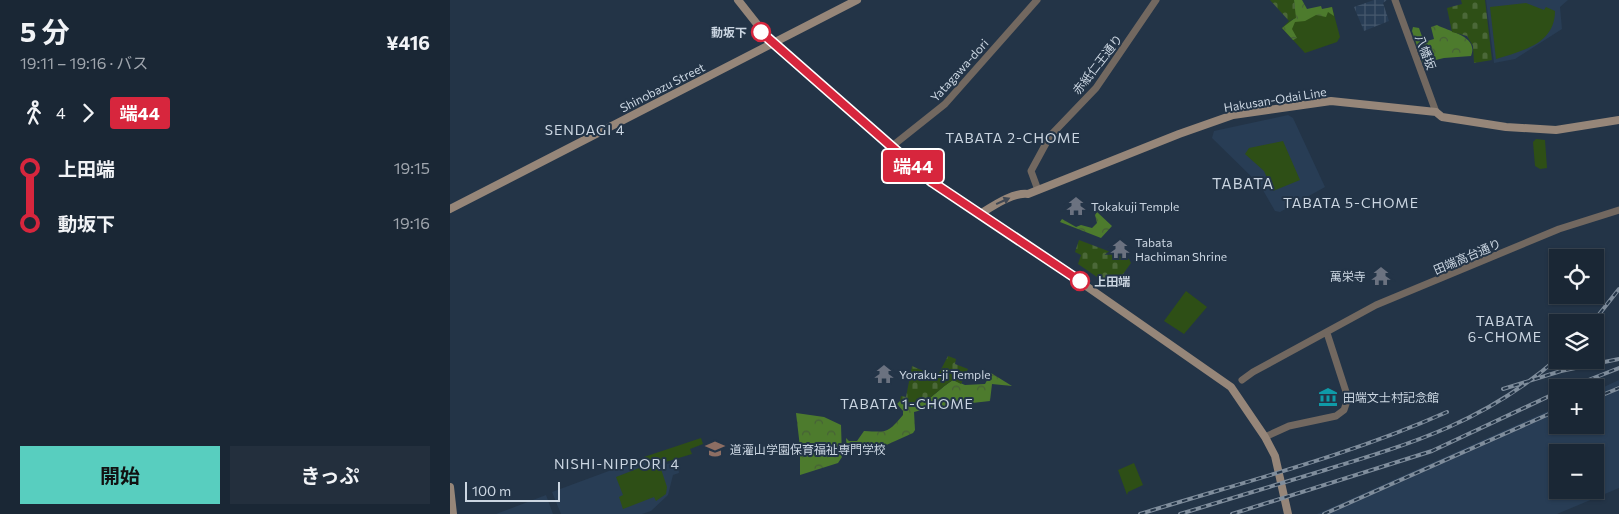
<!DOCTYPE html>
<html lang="ja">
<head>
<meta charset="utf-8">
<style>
	body { margin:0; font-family:Commissioner,"Noto Sans JP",sans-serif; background:#232f3d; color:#f1f3f6; height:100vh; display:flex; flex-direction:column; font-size:19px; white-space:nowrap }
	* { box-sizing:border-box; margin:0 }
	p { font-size:16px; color:#9fa5ad }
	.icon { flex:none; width:28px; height:28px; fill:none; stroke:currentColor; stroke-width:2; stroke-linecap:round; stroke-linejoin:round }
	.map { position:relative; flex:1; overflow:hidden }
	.panel { display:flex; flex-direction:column; background:#1a2735; width:450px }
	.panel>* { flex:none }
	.badge { padding:0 10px; border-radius:4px; font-size:18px; line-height:32px }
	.tools { position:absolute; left:1099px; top:249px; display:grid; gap:10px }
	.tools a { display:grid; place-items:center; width:55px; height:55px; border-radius:0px; background:#1a2735; box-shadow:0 1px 4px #0004,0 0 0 1px #384450; font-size:25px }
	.scale { position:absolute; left:15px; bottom:12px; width:95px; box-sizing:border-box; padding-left:5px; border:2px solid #cbd6e2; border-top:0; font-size:14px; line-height:18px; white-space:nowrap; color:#cbd6e2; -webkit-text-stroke:4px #233447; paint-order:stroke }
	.map>.badge { position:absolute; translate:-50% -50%; box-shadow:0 0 0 2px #fff }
	.legs { display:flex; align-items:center; gap:8px; height:55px; padding:0 20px; font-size:16px }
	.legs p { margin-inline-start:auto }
	.summary { display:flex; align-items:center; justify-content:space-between; height:85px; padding:0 20px }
	h1 { font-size:28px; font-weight:700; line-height:38px }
	.primary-button { display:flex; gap:10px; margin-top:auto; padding:10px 20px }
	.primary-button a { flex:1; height:58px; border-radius:0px; background:#58cebf; color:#111; font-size:20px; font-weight:700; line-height:58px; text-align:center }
	.primary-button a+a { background:#232f3d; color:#f1f3f6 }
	ul { padding:0 20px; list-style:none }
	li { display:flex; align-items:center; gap:18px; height:55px; font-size:19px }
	li i { display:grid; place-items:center; width:8px; height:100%; margin:0 6px; background:currentColor }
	li i::after { content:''; width:12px; height:12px; margin:-6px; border:4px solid; border-radius:50%; background:#1a2735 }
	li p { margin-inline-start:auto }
	li:first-child i { background:linear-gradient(#0000 50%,currentColor 0) }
	li:last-child i { background:linear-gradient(currentColor 50%,#0000 0) }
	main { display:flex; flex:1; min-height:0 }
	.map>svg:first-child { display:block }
	.industrial { fill:url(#industrial-grid) }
	.built { fill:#283d55; fill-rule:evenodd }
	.green { fill:#2e4f16 }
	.forest { fill:url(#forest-crowns) }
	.cemetery { fill:url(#cemetery-stones) }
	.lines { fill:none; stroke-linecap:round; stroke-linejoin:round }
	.tertiary { stroke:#726860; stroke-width:7 }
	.secondary { stroke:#968679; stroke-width:8 }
	.rail-casing { stroke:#7f8d9c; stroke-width:4 }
	.rail { stroke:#233447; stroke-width:2; stroke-dasharray:5.5; stroke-linecap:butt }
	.oneway { fill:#404854 }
	.line-1-casing { stroke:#fff; stroke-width:11 }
	.line-1 { stroke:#d7263d; stroke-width:8 }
	.stop-1-dot { fill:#fff; stroke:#d7263d; stroke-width:2.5 }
	.labels { text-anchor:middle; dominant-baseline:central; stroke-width:4; stroke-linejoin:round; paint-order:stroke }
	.stop-label { font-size:12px; font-weight:bold; fill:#cbd6e2; stroke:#233447; text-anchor:end }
	.street-label { font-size:12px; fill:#cbd6e2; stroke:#233447 }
	.poi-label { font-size:12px; fill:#cbd6e2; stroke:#233447; text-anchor:start }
	.neighbourhood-label { font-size:14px; letter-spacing:1px; fill:#cbd6e2; stroke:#233447 }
	.quarter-label { font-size:15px; letter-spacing:1px; fill:#cbd6e2; stroke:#233447 }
</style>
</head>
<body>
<main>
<section class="panel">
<div class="summary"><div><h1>5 分</h1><p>19:11 – 19:16 · バス</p></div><b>¥416</b></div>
<div class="legs"><svg class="icon" aria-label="walk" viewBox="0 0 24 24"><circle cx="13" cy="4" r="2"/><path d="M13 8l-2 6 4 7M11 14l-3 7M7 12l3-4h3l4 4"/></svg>4<svg class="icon" aria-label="forward" viewBox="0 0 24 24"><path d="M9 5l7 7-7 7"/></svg><b class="badge" style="background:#d7263d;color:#fff">端44</b></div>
<ul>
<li><i style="color:#d7263d"></i><b>上田端</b><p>19:15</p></li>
<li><i style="color:#d7263d"></i><b>動坂下</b><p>19:16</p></li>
</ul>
<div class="primary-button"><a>開始</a><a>きっぷ</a></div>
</section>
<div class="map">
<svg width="1169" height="514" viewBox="0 0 1169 514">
	<defs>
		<pattern id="industrial-grid" width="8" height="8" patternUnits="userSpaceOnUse" patternTransform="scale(1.25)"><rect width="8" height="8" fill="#283d55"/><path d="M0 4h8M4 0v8" fill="none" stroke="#46586d"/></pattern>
		<pattern id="forest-crowns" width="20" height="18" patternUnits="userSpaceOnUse" patternTransform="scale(1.25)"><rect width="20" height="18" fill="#4d7b2d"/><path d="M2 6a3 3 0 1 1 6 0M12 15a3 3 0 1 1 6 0" fill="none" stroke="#466037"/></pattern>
		<pattern id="cemetery-stones" width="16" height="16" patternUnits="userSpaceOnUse" patternTransform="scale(1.25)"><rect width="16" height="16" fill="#2e4f16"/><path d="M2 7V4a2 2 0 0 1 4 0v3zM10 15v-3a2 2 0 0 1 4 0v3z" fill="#4b6838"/></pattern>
	</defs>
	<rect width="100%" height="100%" fill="#233447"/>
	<path class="industrial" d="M924 0H937L933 3 939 21 914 31 904 7Z"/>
	<path class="built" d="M1036 0H1118L1110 7 1112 29 1065 59 1044 63Z
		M838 115 843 118 875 187 830 212 825 211 810 185 762 138 764 131Z
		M1169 380V488L1107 514H867L1107 407 1108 425H1145V391ZM1108 452H1145V490H1108Z
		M194 458 196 463 202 467 227 462 229 473 223 475 218 495 201 511 192 514H111L102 492Z
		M96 495 103 514H46Z"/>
	<path class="green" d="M1076 3 1094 10 1096 7 1105 11C1105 44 1072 51 1046 59L1040 7Z
		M882 7 890 37 887 42 855 53 832 28 839 21Z
		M1086 139 1095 140 1097 168 1090 169 1085 166 1083 142Z
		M833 141 850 180 823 191 814 171 795 154 799 148Z
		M736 291 757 307 734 334 714 321Z
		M251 438 253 444 240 449 242 454 202 466 196 463 194 457Z
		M684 463 693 485 678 492 677 495 668 470Z
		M197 465 202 468 210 466 217 487 216 494 206 501 204 497 173 509 169 497 173 495 166 477Z"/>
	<path class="forest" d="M844 0H852L857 9 871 6 872 9 882 7 884 16 878 12 876 17 866 15 855 21 845 22 842 29 847 38 843 40 832 28 845 18Z
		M987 25C1000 32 1029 36 1021 56L994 58 973 63 962 31 963 27 969 28 974 42 984 39 981 27Z
		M647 212 662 226 651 238 610 222 612 219 626 227 631 225 642 228 647 223 645 215Z
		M541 373 562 386 542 384 540 401 495 406 486 404 483 407 464 412 465 430 463 433 423 451H397L396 438 399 441H407L414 431C437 432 437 434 453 415V411L447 404 450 401 457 406C481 403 484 392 503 380L515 385 535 384Z
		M346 413 374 417 391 425 392 457 388 463 350 475V447Z"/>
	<path class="cemetery" d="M820 0H844L846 18 839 21Z
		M1011 0H1035L1042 60 1024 63 1023 46 1017 36 1002 32 997 8 1012 4Z
		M629 240 679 259 681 263 663 288 628 264 631 255 625 252Z
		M498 356 506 359 505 364 518 369 511 384 503 380C484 392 481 403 457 406L450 401 451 396 456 397 462 366 487 377Z"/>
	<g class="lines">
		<path class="tertiary" d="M945 0 986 112
			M441 147 495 104 587 0
			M588 190 581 171 600 136 646 88 706 0
			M792 380 803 372 926 305 1109 229 1169 210
			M815 437 839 426 886 416 894 410 898 398 877 333"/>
		<path class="secondary" d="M288 0 322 43 474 176 606 265 781 387 815 437 825 456 838 514
			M0 209 407 0
			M530 214C543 206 563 192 578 194L729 134 783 115 881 101 986 112 992 117 1056 127 1106 130 1169 120
			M0 487 3 514"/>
		<g class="rail-casing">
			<path id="rail" d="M1143 322 1169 289
				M1118 388 1169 368
				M1053 389 1111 371 1169 359
				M1145 398 1169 388
				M690 514C793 482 898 456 997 412
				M730 514C778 499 827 485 875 470 964 443 1036 421 1108 358
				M782 514 982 451 1108 392
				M874 514 1108 410"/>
		</g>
		<use href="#rail" class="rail"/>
	</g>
	<defs><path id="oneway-solid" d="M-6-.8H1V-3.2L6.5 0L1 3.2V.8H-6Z" transform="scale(1.25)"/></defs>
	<use class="oneway" href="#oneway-solid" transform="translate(553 201) rotate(-24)"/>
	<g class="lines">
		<g class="line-1-casing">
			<path id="line-1" d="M311 32 482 182 630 281"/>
		</g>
		<use href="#line-1" class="line-1"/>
	</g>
	<defs>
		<g id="temple-bare" transform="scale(1.5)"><path d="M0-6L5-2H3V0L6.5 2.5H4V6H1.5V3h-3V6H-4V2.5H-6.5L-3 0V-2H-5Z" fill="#6b7280" stroke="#233447" stroke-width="2.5" paint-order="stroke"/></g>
		<g id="museum-bare" transform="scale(1.5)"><path d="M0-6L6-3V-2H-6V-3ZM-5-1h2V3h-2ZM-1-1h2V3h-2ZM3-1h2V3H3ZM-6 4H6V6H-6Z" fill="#0f9aa8" stroke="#233447" stroke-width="2.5" paint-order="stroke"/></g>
		<g id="university-bare" transform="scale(1.5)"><path d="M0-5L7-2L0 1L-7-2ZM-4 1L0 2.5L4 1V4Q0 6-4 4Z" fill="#8d6e63" stroke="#233447" stroke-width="2.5" paint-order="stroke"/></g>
	</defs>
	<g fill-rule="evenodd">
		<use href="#temple-bare" x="626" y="206"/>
		<use href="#temple-bare" x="670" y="249"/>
		<use href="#temple-bare" x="931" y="276"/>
		<use href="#temple-bare" x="434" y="374"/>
		<use href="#museum-bare" x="878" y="397"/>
		<use href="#university-bare" x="265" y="449"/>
	</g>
	<g class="stop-1-dot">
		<circle cx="311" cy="32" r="9"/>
		<circle cx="630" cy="281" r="9"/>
	</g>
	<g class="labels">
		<g class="stop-label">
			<text x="297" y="32">動坂下</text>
			<text x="644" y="281" text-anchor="start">上田端</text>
		</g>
		<g class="street-label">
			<text transform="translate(976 52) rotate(69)">八幡坂</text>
			<text transform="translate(647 64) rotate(-52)">赤紙仁王通り</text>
			<text transform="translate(509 70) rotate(-48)">Yatagawa-dori</text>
			<text transform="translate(212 87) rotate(-27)">Shinobazu Street</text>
			<text transform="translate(825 99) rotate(-9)">Hakusan-Odai Line</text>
			<text transform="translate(1017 256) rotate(-23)">田端高台通り</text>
		</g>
		<g class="poi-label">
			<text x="641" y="206">Tokakuji Temple</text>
			<text x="685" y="242">Tabata<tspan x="685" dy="14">Hachiman Shrine</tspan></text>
			<text x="916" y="276" text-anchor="end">萬栄寺</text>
			<text x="449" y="374">Yoraku-ji Temple</text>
			<text x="893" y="397">田端文士村記念館</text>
			<text x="280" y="449">道灌山学園保育福祉専門学校</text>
		</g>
		<g class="neighbourhood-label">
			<text x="135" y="129">SENDAGI 4</text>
			<text x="563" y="137">TABATA 2-CHOME</text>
			<text x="901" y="202">TABATA 5-CHOME</text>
			<text x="1055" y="320">TABATA<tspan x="1055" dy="16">6-CHOME</tspan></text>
			<text x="457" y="403">TABATA 1-CHOME</text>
			<text x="167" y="463">NISHI-NIPPORI 4</text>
		</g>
		<g class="quarter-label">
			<text x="793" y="183">TABATA</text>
		</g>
	</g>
</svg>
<div class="tools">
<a><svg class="icon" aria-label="locate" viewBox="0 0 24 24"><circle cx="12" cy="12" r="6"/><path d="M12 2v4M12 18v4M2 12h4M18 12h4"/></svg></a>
<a><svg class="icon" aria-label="layers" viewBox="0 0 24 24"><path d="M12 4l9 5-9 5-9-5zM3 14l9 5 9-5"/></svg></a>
<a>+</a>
<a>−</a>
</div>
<div class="scale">100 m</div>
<b class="badge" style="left:463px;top:166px;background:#d7263d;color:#fff">端44</b>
</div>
</main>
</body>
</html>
